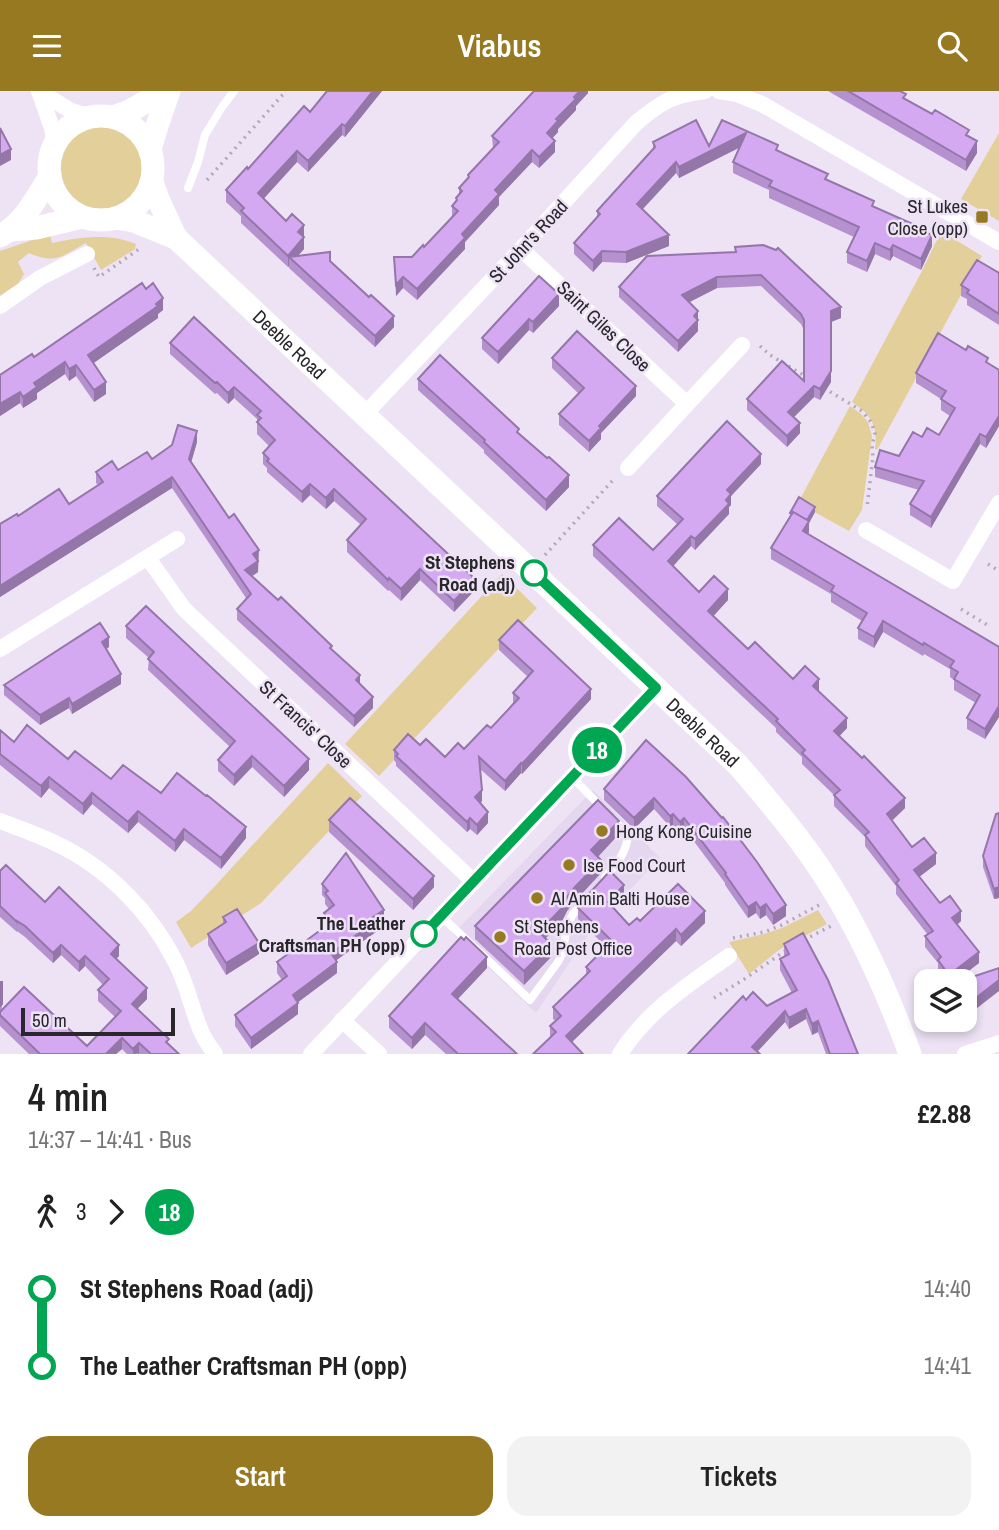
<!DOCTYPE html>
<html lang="en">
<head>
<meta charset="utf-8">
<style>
	body { margin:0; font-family:"Archivo Narrow",sans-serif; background:#f2f2f2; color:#222; height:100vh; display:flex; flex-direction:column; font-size:26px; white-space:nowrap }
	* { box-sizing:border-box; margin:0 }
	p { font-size:23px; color:#767676 }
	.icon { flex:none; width:38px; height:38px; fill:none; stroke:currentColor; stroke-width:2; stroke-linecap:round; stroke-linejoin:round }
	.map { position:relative; height:963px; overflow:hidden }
	.sheet { display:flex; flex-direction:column; background:#fff; flex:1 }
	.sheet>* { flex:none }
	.badge { padding:0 14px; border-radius:23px; font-size:24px; line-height:46px }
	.fabs { position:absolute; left:914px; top:878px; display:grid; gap:14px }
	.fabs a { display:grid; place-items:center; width:63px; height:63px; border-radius:14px; background:#fff; box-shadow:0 4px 10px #0003; font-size:35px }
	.scale { position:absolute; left:21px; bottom:18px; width:154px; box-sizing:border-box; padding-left:7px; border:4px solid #29262c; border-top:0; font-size:19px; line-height:24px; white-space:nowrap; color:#29262c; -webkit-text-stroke:5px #ede3f5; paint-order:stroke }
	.map>.badge { position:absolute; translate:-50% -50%; box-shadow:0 0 0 4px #fff }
	.legs { display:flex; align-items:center; gap:10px; height:77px; padding:0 28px; font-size:23px }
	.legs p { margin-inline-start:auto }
	.headline { display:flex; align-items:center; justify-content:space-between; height:119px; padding:0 28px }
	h1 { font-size:38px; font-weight:600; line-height:52px }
	.primary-button { display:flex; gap:14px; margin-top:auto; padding:14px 28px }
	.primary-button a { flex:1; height:80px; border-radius:21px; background:#967920; color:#fff; font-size:28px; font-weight:600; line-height:80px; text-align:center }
	.primary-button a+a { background:#f2f2f2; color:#222 }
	ul { padding:0 28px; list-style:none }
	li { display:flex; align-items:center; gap:24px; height:77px; font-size:26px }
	li i { display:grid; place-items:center; width:10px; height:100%; margin:0 9px; background:currentColor }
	li i::after { content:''; width:18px; height:18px; margin:-9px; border:5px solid; border-radius:50%; background:#fff }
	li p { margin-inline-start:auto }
	li:first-child i { background:linear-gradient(#0000 50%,currentColor 0) }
	li:last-child i { background:linear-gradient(currentColor 50%,#0000 0) }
	header { display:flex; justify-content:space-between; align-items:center; height:91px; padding:0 28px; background:#967920; color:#fff; font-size:32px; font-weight:600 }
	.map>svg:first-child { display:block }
	.built { fill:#e5d7ef }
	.green { fill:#e3cf9a }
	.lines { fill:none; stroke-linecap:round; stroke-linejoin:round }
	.path { stroke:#b1a9b8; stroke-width:3.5; stroke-dasharray:2 5; stroke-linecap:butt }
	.lane { stroke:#fff; stroke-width:8 }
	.street { stroke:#fff; stroke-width:16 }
	.secondary { stroke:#fff; stroke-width:23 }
	.wall { fill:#b691cf }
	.shaded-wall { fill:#9476a9 }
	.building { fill:#d4a9f1; stroke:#9476a9; stroke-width:2 }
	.line-1-casing { stroke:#fff; stroke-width:16 }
	.line-1 { stroke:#00a651; stroke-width:10 }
	.poi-dot { fill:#967920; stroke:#ede3f5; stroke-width:2.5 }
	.stop-1-dot { fill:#fff; stroke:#00a651; stroke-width:3.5 }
	.labels { text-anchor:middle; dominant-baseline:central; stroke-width:5; stroke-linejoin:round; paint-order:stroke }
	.poi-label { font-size:19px; fill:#29262c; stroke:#ede3f5; text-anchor:start }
	.street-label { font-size:19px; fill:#29262c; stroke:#ede3f5 }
	.stop-label { font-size:19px; font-weight:bold; fill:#29262c; stroke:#ede3f5; text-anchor:end }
</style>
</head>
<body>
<header><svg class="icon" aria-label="menu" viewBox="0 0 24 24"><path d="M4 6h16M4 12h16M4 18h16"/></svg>Viabus<svg class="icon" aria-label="search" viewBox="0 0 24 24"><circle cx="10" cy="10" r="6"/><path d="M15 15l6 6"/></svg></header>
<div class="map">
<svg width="999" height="963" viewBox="0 0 999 963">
	<rect width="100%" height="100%" fill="#ede3f5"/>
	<path class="built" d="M593 699 660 767 590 841 536 922 453 843Z"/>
	<path class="green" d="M61 77a41 41 0 1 1 82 0a41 41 0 1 1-82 0Z
		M999 42V130L961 108Z
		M941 140 982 165 877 359 875 358C878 334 871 324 852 311L922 180Z
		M50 143 52 152C80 146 109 142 136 153L135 158 101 179 86 152C62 165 56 174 29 162L18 171 24 183 18 193 0 205V160Z
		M850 315 861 323 868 331 872 345 862 419 849 440 798 412Z
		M502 483 537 517 379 685 345 653Z
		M328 672 362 705 261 812 191 857 176 831 191 820 215 795Z
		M818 819 827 833 779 859 749 883 729 851 764 843 782 837Z"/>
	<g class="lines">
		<path class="path" d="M207 89 286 0
			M94 177 99 186 142 156
			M760 255 770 264 805 285
			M824 297 862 320 871 331 875 342 872 355 873 366 867 416
			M545 464 614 388
			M988 473 999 480
			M961 518 989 535
			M733 847 764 841 782 834 819 814
			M804 849 831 835
			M714 907 746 887 785 860"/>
		<path class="lane" d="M188 97 198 71 205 44 222 16 234 0
			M572 686 604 719
			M605 786C617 773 627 761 628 743L613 728
			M441 825 530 909 558 871 563 861 567 834 573 823 583 812"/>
		<path class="street" d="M39 0 71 20 90 26
			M39 0 52 37 55 52
			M719 0 737 3 762 13 999 151
			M521 158 687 313 628 377
			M0 215 40 187 87 163
			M687 313 742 254
			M365 323 521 158 636 32C661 11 672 4 705 0
			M866 439 953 490 999 412
			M148 467 184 518 474 791
			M0 558 177 448
			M0 730C18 737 37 743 55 752 106 776 149 819 175 870 187 892 191 917 201 940 204 948 210 956 215 963
			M342 929 379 963
			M311 963 656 597
			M620 963C647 920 689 893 729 865
			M965 963 999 952"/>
		<g class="secondary">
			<circle cx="101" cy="77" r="52"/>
			<path d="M113 26 130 20 164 0"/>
			<path d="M150 58 158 32 169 0"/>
			<path d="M152 91 158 108 176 147"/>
			<path id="s1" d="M116 127 134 130 176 147 738 674C763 703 787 731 809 762 853 823 884 892 910 963"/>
			<path d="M11 139 36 137 82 126"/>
			<path d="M0 145C24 132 36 108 50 85"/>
		</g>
	</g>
	<path class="wall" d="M327 0H382L345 46 342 44 308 81 297 71 263 108 286 130 304 134V158L298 165 330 171 394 236 375 256 289 177V175L288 176 241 132V125L226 111V99L310 21Z
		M588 0V2L576 15V19L558 38V41L552 47 555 61 539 77 532 71 499 106V114L465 151V158L417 209 403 197 396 205 394 166H412L424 156 452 126V115L456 111V107L459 104V97L468 87V84L493 57 492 45Z
		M828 0H900L906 9 969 46 977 62 966 80Z
		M722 29 778 60 874 116 924 141 932 155 921 179 893 165 890 170 875 163 867 181 847 172V161L854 146 769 107V99L733 82V71L739 57 679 87 676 82 643 118 669 155 626 172 602 171 593 181 574 163V152L597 127V120L653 59V51L709 55Z
		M735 161 841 227 831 231V291L820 309 814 306 794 326 800 342 787 356 747 319V308L804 290V239L801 233 761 195 717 197 689 211 698 220V240L678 261 619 206V196Z
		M999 182V234L967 214V208L961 205V194Z
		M146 198 163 219 158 223V227L93 272 106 303 94 311 76 285 69 290 65 283 37 302V308L23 317 20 312 0 325V284L34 266Z
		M559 215 533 242 529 239 498 273 482 258V247Z
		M194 226 475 499 454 521 420 489 401 510 389 499 388 500 347 461V449L361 434 334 410 326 418 310 404 302 412 267 381V377L263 373V362L269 355 257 343V328L234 307 228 313 217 302 215 303 170 263V252Z
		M552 267 636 305 601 342V348L589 361 559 334V323L578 302 552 277Z
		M988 272 999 279V335L986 357 980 353 931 437 910 424V413L919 399 875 386V376L899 365 922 346 939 344 950 325 941 319V308L916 292V282Z
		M418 288 519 343 547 367 569 396 546 420 484 362V359L418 299Z
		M197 351 191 371 259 470 258 471V481L252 485 332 558 360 594 373 617 354 636 237 529V518L246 507 172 397 0 506V433L18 425 69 413 98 394 96 392V381L118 379Z
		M761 373 731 405V414L729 416V423L695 459 691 455 673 475 699 501 728 509 713 525 748 558 793 588 819 599 818 600 847 637 839 645 905 717 892 730 912 756 936 773 919 786 940 812 961 830 957 834 979 872 954 891H946L938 880V872L925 856V845L928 844 896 803V795L865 755V746L834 715V704L802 673V666L776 641V637L593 465V454L653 459 677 433 657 415V405Z
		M815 421 809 432V441L808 443 999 556V626L985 648 967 638V627L976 612 954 599V589L950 586V578L924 563 923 565 883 541 874 557 858 548V537L862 530 831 511V503L771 468V457L790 425V422Z
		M126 535 309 679 284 706 252 676 234 695 218 680V669L230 656 148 579 149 567 126 547Z
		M499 549 591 608 522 683 521 682 505 700 480 678 482 710 480 712 488 732 477 744 470 738 467 741 396 675V672L394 669V659L420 654 445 666 464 658 491 637 513 612V602L528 586 499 559Z
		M109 556 106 558 121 593 72 623 69 617 40 634 4 604V594Z
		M0 639 14 651 68 668 111 688 161 702 246 747 221 778 184 749 175 761 138 731 128 742 92 713 83 724 49 697 41 707 0 674Z
		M646 649 786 825 773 834 766 824 760 828 756 822 748 827 725 794V792L684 737 680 742 673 734 670 736 654 718 634 738 604 709V698Z
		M999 722V807L994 808 983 776V765Z
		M329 729 434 796 413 819 329 741Z
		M619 743 598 766 601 782 575 810 567 820 562 830 545 848 551 866 524 894 475 848V835Z
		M0 780 119 865 116 868 147 908 137 918 179 963H127L122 958 116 963H29L0 935V891L2 919 87 955 115 926 98 910V899L103 894 85 875 79 881 61 864 53 872 25 846 17 840V841L0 826Z
		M322 793 384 830 376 836V841L336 869 337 882 298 911V923L251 958 235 935V924L282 889 277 882V871L320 839V836L324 833V822L329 818 325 813V807L322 804Z
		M624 805 613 817 629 834 640 830 705 832 681 855 676 850 571 951 550 946V935L556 930 553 928V916L586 884V876L606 856 578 828V817Z
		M223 826 259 863 226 884 208 854V843L223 834Z
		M784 853 858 963H826L818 941 812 944 806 928 789 938 785 931 757 961 688 963 746 909 767 915 792 902 780 879V868L785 866 784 864Z
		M487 877 458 908 517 963H446L425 944 412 958 389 937V925Z
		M999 877 972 921 964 911V891Z"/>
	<path class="shaded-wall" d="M373 0H382L345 46V35Z
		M580 0H588V2L576 15V19L558 38V41L547 53V42Z
		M342 33V44L308 81V70Z
		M746 42V53L679 87V76Z
		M555 50V61L539 77V66Z
		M977 50V62L966 80V69Z
		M11 58V69L0 75V64Z
		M532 59V71L499 106V114L465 151V158L417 209V198L462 143 495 99Z
		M297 60V71L258 114V102Z
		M676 71V82L637 124V113Z
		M304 134V146L298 141Z
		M669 144V155L626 172V161Z
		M932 144V155L921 179V168Z
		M304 146V158L293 170 289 166V175L288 176V165Z
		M875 152V163L867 181V170Z
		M893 154V165L890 170V159Z
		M602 160V171L593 181V170Z
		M403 186V197L396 205V194Z
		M717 186V197L682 215V204Z
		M559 203V215L533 242V231Z
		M163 207V219L158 223V227L88 276V264Z
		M841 216V227L831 231V291L820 309V298L831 220Z
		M698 220V240L678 261V250L694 225Z
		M394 225V236L375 256V245Z
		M529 228V239L498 273V261Z
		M65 271V283L37 302V308L23 317V306L34 292Z
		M76 274V285L69 290V278Z
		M106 291V303L94 311V299Z
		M636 295V305L601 342V348L589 361V350L599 335Z
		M814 295V306L788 332V321Z
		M234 296V307L228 313V302Z
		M20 301V312L0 325V313Z
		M999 325V335L986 357V346Z
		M800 332V342L787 356V345Z
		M197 340V351L189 379V368Z
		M980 343V353L931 437V426Z
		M761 363V373L731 405V414L729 416V423L695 459V448L727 399Z
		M569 384V396L546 420V409Z
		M172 386V397L0 506V495Z
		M310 393V404L302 412V401Z
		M334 398V410L326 418V407Z
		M815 416V421L809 432V441L803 451V440L806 431Z
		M691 445V455L668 481V470Z
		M259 459 258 481 245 490V479L253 463Z
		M420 478V489L401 510V498Z
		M475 488V499L454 521V510Z
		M728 498V509L708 531V520Z
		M883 530V541L874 557V546Z
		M109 546V556L102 561V551Z
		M121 583V593L72 623V613Z
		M360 584V595L356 589Z
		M819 588V599L813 605V595Z
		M591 598V608L522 683V673Z
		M373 606V617L354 636V625Z
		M69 607V617L40 634V624Z
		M999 615V626L985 648V638Z
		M847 627V637L834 651V640Z
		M252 665V676L234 695V684Z
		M309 668V679L284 706V695Z
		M521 672V682L505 700V690Z
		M49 686V697L41 707V695Z
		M482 699V710L475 717V706Z
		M92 702V713L83 724V713Z
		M654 707V718L634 738V727Z
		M905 707V717L887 734V723Z
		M138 720V731L128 742V731Z
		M488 721V732L477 744V734Z
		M673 723V734L670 736V725Z
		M470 727V738L467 741V731Z
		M684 727V737L680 742V731Z
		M619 730V743L591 773V759Z
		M246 736V747L221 778V767Z
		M184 738V749L175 761V750Z
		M936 762V773L914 790V779Z
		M601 769V782L575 810 567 820 562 830 539 854V841L575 796Z
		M434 785V796L413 819V808Z
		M624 794V805L608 822V811Z
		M999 796V807L994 808V798Z
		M756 811V822L748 827V816Z
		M766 813V824L760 828V817Z
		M786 814V825L773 834V823Z
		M384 819V830L376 836V841L331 873V862L373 826Z
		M705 820V832L681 855V844Z
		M961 820V830L952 838V827Z
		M676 838V850L566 957V945Z
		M259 852V863L226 884V872Z
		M551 853V866L524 894V880Z
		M61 854V864L53 872V862Z
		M119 854V865L111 873V863Z
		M979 861V872L954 891H949V884Z
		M85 865V875L79 881V871Z
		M487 866V877L452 914V903Z
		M337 871V882L293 915V904Z
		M999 889V900L972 921V910Z
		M147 897V908L132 923V913Z
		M298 912V923L251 958V947Z
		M806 918V928L789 938V927Z
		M785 920V931L755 963 752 956Z
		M818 930V941L812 944V933Z
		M425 932V944L412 958V947Z
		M122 947V958L116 963H106Z
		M139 952V962L133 963V958Z"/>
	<path class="building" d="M327 0H373L345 35 342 33 308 70 297 60 258 102 286 130 292 123 304 134 298 141 304 146 288 165 241 120 244 117 226 99 247 76 248 78 304 15 310 21Z
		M534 0H580L574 6 576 8 556 28 558 30 547 42 555 50 539 66 532 59 495 99 499 103 462 143 465 147 417 198 403 186 396 194 394 166H412L423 154 424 156 458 120 452 115 457 109 456 107 462 100 459 97 469 86 468 84 499 51 492 45Z
		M848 0H900L906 3 903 7 932 23 935 19 969 39 966 44 977 50 966 69Z
		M696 29 709 55 722 29 778 54 776 59 828 83 825 88 874 110 872 115 924 138 923 140 932 144 921 168 893 154 890 159 875 152 867 170 847 161 859 136 769 95 772 90 733 71 746 42 679 76 676 71 637 113 669 144 626 161 602 160 593 170 574 152 600 123 597 120 655 56 653 51Z
		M0 37 11 58 0 64Z
		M763 154 776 159 778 157 841 216 831 220V280L820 298 814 295 788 321 800 332 787 345 747 308 782 270 804 290V229L801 223 761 184 717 186 682 204 698 220 694 225 698 229 678 250 619 196 647 165 736 161 735 156Z
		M330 161V170L369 206 371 204 394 225 375 245 289 166Z
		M977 169 999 182V223L967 202 969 199 961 194Z
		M539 185 559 203 533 231 529 228 498 261 482 247Z
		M142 192 146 198 153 192 163 207 156 213 158 215 88 264 106 291 94 299 76 274 69 278 65 271 34 292 37 296 23 306 20 301 0 313V284L32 263 34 266Z
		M194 226 475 488 454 510 420 478 401 498 389 487 388 489 347 449 366 428 334 398 326 407 310 393 302 401 267 370 269 368 263 362 275 349 257 331 261 327 257 324 261 320 234 296 228 302 217 291 215 292 170 252Z
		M577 240 636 295 599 335 601 337 589 350 559 323 584 297 552 267Z
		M938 242 966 259 968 255 988 267 986 271 999 279V325L986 346 980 343 931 426 910 413 924 390 875 376 880 359 899 365 913 341 922 346 927 337 939 344 955 317 941 308 946 300 916 282Z
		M440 264 519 338 517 341 547 367 549 366 569 384 546 409 484 351 485 349 418 288Z
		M727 330 761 363 727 399 731 403 726 409 729 413 695 448 691 445 668 470 699 501 714 485 728 498 708 520 748 558 755 551 793 588 805 575 819 588 813 595 847 627 834 640 862 667 864 665 905 707 887 723 912 756 924 747 936 762 914 779 940 812 950 805 961 820 952 827 979 861 949 884 938 869 941 866 925 845 933 840 896 792 899 789 865 744 869 741 834 704 840 699 802 662 805 659 776 630 778 628 593 454 619 427 653 459 683 428 657 405Z
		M178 334 197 340 189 368 229 427 234 423 259 459 253 463 258 470 245 479 278 509 281 506 332 555 330 557 360 584 356 589 373 606 354 625 237 518 251 503 172 386 0 495V433L17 423 18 425 59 398 69 413 103 391 96 381 112 370 118 379 147 361 152 368 172 354Z
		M799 406 815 416 807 429 793 421 792 423 790 422Z
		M793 421 809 430 803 440 999 556V615L985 638 967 627 980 604 954 588 958 581 950 576 954 570 924 552 923 554 883 530 874 546 858 537 867 522 831 500 834 495 771 457Z
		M146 515 309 668 284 695 252 665 234 684 218 669 235 650 148 568 154 561 126 535Z
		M518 529 591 598 522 673 521 672 505 690 479 666 482 699 475 706 488 721 477 734 470 727 467 731 396 665 398 663 394 659 408 643 420 654 426 648 445 666 458 652 464 658 487 634 491 637 519 607 513 602 533 580 499 549Z
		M100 532 109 546 102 551 121 583 72 613 69 607 40 624 4 594Z
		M27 634 68 668 75 660 111 688 123 674 161 702 177 682 206 705 207 704 246 736 221 767 184 738 175 750 138 720 128 731 92 702 83 713 49 686 41 695 0 663V639L14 651Z
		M646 649 686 686 722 727 723 726 757 771 786 814 773 823 766 813 760 817 756 811 748 816 725 783 726 782 684 727 680 731 673 723 670 725 654 707 634 727 604 698Z
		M350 707 434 785 413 808 329 729Z
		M598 709 619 730 591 759 601 769 575 796 567 806 562 817 539 841 551 853 524 880 475 835Z
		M999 722V796L994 798 983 765 996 723Z
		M346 762 384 819 373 826 376 830 331 862 337 871 293 904 298 912 251 947 235 924 287 885 277 871 322 838 320 836 330 829 324 822 334 814 325 802 328 800 322 793Z
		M6 774 45 811 59 796 119 854 111 863 147 897 132 913 169 948 166 951 179 963H151L139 952 133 958 122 947 106 963H40L0 924V921L24 896 87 955 121 920 98 899 109 888 85 865 79 871 61 854 53 862 25 835 17 830V831L0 815V780Z
		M610 780 624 794 608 811 629 834 637 827 640 830 678 793 705 820 681 844 676 838 566 945 583 963H533L556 941 550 935 561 925 553 916 587 883 590 880 586 876 612 850 578 817 585 807Z
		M237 818 259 852 226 872 208 843 226 831 223 826Z
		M803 842 828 889 858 963H830L818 930 812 933 806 918 789 927 785 920 752 956 760 963H688L743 905 746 909 753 901 767 915 797 899 780 868 789 863 784 853Z
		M461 846 464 849 466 846 487 866 452 903 517 963H458L425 932 412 947 389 925Z
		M999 877V889L972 910 964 900V891H957Z
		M0 891H2V913L0 915Z"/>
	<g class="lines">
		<g class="line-1-casing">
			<path id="line-1" d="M424 843 656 597 534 482"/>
		</g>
		<use href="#line-1" class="line-1"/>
	</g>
	<g class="poi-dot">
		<rect x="975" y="119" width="14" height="14" rx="3.5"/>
		<circle cx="602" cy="740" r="7"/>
		<circle cx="569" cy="774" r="7"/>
		<circle cx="537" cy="807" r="7"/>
		<circle cx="500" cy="846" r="7"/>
	</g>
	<g class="stop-1-dot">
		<circle cx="534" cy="482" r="12"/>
		<circle cx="424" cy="843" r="12"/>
	</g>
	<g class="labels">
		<g class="poi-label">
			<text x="968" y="115" text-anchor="end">St Lukes<tspan x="968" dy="22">Close (opp)</tspan></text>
			<text x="616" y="740">Hong Kong Cuisine</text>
			<text x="583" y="774">Ise Food Court</text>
			<text x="551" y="807">Al Amin Balti House</text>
			<text x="514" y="835">St Stephens<tspan x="514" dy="22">Road Post Office</tspan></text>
		</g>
		<g class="street-label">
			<text transform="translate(528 150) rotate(-47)">St John's Road</text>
			<text transform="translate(604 235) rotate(44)">Saint Giles Close</text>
			<text stroke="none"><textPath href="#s1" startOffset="219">Deeble Road</textPath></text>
			<text transform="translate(306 633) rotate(43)">St Francis' Close</text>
			<text stroke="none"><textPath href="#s1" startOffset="786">Deeble Road</textPath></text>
		</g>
		<g class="stop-label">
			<text x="515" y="471">St Stephens<tspan x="515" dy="22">Road (adj)</tspan></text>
			<text x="405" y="832">The Leather<tspan x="405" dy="22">Craftsman PH (opp)</tspan></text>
		</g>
	</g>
</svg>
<div class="fabs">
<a><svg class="icon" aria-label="layers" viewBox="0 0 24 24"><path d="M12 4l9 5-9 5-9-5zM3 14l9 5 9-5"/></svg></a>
</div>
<div class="scale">50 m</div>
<b class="badge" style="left:597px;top:659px;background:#00a651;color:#fff">18</b>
</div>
<section class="sheet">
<div class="headline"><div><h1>4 min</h1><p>14:37 – 14:41 · Bus</p></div><b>£2.88</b></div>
<div class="legs"><svg class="icon" aria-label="walk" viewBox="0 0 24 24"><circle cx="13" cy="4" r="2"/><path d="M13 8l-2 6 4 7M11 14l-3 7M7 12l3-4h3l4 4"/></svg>3<svg class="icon" aria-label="forward" viewBox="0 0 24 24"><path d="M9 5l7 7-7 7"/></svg><b class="badge" style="background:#00a651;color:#fff">18</b></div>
<ul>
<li><i style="color:#00a651"></i><b>St Stephens Road (adj)</b><p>14:40</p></li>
<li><i style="color:#00a651"></i><b>The Leather Craftsman PH (opp)</b><p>14:41</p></li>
</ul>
<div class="primary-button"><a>Start</a><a>Tickets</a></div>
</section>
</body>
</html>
